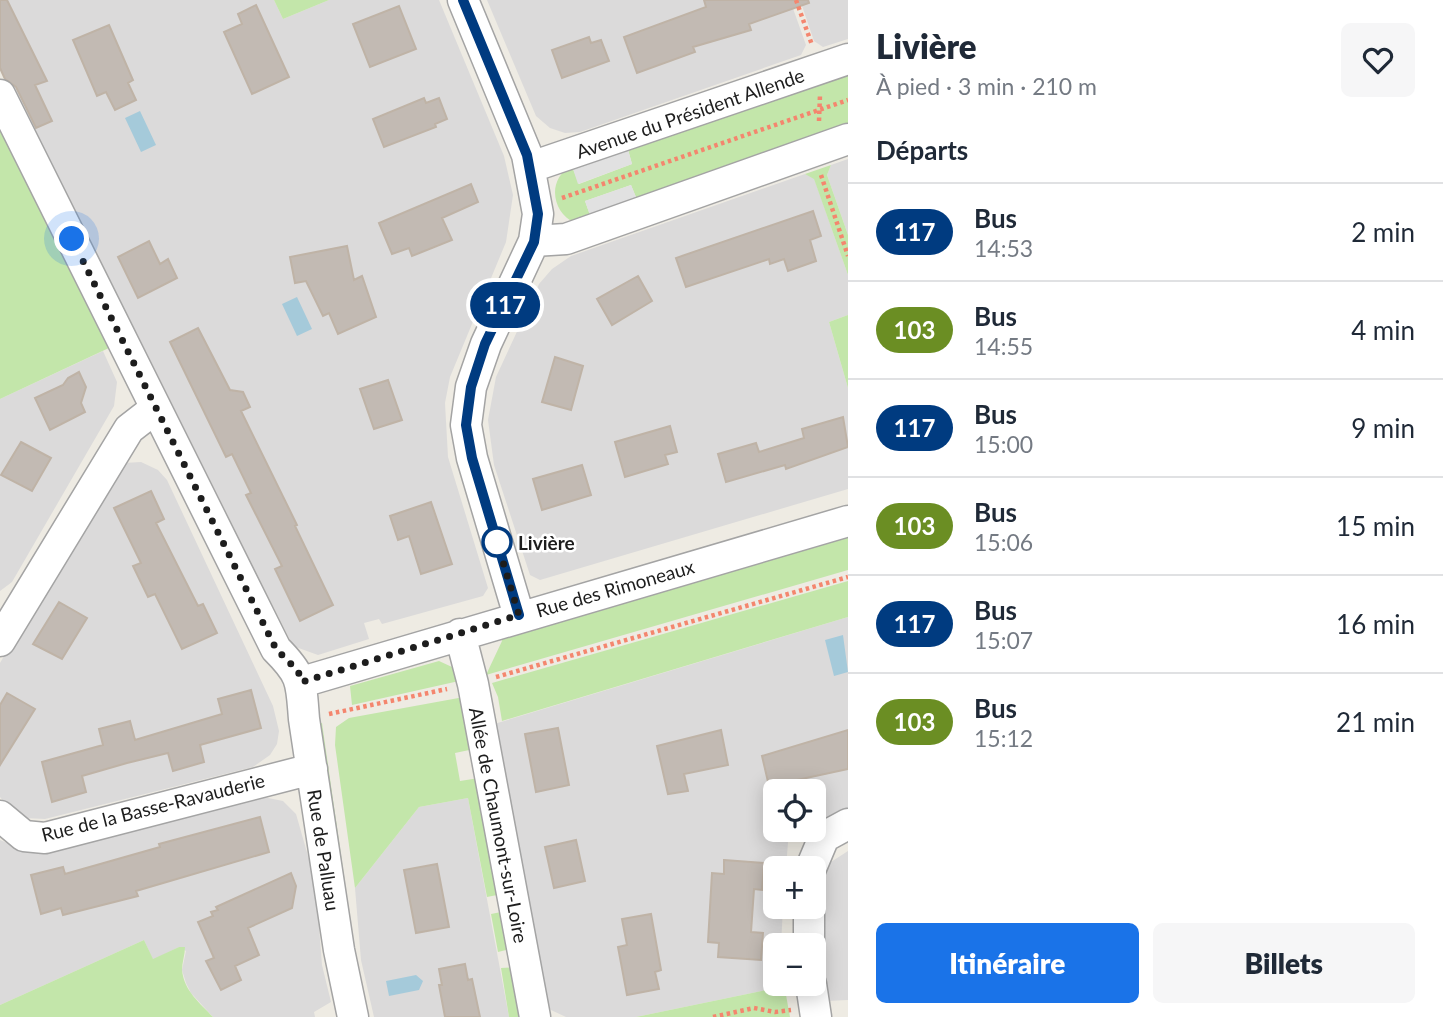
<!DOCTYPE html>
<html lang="fr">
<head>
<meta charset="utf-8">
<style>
	body { margin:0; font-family:Lato,sans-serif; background:#f6f6f7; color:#1f2937; height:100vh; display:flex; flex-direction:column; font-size:26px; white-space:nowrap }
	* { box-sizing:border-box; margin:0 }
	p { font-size:23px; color:#747a83 }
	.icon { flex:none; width:38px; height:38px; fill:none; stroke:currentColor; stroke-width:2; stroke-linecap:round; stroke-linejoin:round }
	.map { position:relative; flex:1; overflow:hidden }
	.details { display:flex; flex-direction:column; background:#fff; width:595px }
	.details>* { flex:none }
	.badge { padding:0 14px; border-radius:23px; font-size:24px; line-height:46px }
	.buttons { position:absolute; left:763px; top:779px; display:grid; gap:14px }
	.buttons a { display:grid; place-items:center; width:63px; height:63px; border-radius:10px; background:#fff; box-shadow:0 4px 18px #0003; font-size:35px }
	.you { position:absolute; width:35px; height:35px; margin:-18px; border:5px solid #fff; border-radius:50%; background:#1a73e8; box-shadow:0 0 0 10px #1a73e833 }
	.map>.badge { position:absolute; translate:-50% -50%; box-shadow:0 0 0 4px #fff }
	h2 { padding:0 28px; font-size:26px; line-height:63px }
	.round { display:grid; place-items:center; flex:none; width:74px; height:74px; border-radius:10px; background:#f6f6f7 }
	.summary { display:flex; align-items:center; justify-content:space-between; height:119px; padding:0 28px }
	h1 { font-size:33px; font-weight:800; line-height:52px }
	.primary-button { display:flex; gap:14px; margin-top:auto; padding:14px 28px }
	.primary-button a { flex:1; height:80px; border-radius:10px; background:#1a73e8; color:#fff; font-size:28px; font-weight:800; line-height:80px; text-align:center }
	.primary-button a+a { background:#f6f6f7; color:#1f2937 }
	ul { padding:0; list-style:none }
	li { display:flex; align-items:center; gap:21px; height:98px; padding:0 28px; border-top:2px solid #e0e1e3 }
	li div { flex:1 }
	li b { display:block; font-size:26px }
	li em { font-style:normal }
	li .badge { min-width:77px; font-weight:700; text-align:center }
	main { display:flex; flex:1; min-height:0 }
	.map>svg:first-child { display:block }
	.residential { fill:#dbdada }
	.grass { fill:#c3e6aa }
	.parking { fill:#e1e1e1 }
	.water { fill:#a5cada }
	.building { fill:#c2bab3; stroke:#bfb3a6; stroke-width:2 }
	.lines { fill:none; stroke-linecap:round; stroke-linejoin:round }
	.street-casing { stroke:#a4a4a4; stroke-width:33 }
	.path { stroke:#f4866e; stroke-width:4.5; stroke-dasharray:3.5 3.5; stroke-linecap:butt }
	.street { stroke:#fff; stroke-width:30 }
	.line-casing { stroke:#fff; stroke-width:16 }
	.line { stroke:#003b80; stroke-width:10 }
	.walk { stroke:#1d1d1d; stroke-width:7; stroke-dasharray:0 12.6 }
	.stop-dot { fill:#fff; stroke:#003b80; stroke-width:3.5 }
	.labels { text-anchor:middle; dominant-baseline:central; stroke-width:5; stroke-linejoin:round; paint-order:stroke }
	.street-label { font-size:19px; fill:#1d1d1d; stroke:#fff }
	.stop-label { font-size:19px; font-weight:bold; fill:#1d1d1d; stroke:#fff; text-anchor:start }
</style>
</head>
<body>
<main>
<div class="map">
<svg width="848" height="1017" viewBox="0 0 848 1017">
	<rect width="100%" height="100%" fill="#eeebe3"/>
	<path class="residential" d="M0 0H274L283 19 329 0H439L504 156 513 195 506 242 450 377 445 403 448 457 488 588 483 596 382 624 379 619 364 623 369 639 318 655 293 646 97 254 29 132 0 68Z
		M487 0H790L806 45 801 55 580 132 565 133 550 128 536 116Z
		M800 0H848V39L823 47 814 41Z
		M848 159V235L827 175 831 165Z
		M805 174 814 178 848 275V315L829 322 848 388V489L540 580 530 575 494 465 488 420 496 377 539 284 552 269 571 256Z
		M103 351 117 382 114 406 12 582 0 591V399Z
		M141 462 158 470 167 480 273 706 279 731 277 744 270 755 253 767 45 819 24 818 12 811 0 797V663L71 541 124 463Z
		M848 617V812L814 821V791H775V830H789L786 868H775V906L783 907 781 945H775V977L766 990 636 1017H566L551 1010 546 1003 491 725Z
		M263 797 283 801 296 814 310 863 314 862 322 965 331 1002 314 1012 315 1017H213L191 993 186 983 182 970 186 951 179 947 153 960 144 940 0 1005V840L22 849Z
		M468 798 509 1017H374L361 960 355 888 419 807Z
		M848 851V1000L826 1001 819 956 823 881 831 862Z"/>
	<path class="grass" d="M274 0H329L283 19Z
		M848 70V129L638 202 631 185 585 201 591 218 575 223C551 212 547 178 572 166L579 184 632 164 627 146Z
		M0 122 111 347 0 399Z
		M831 165 827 175 848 235V275L814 179 805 174Z
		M848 315V388L829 322Z
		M848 533V570L486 675 502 641 500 635Z
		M848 581V617L502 721 498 697 492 683Z
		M439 661 452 667 459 681 352 705 350 686Z
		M464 697 474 749 455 753 460 781 479 778 502 894 487 897 468 798 419 807 355 888 335 745 336 727 349 718Z
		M322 723 345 883 339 884 316 724Z
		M506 911 514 948 498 952 491 914Z
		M144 940 153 959 179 947H185C185 955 182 962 182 970 184 991 200 1003 213 1017H0V1005Z
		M517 967 521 1017H509L501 968Z
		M775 977V984H784L790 1017H636L766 990Z"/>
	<path class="parking" d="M627 146 632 164 578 184 572 166Z
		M631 185 638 202 591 218 585 201Z"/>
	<path class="water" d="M140 111 156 145 141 152 125 118Z
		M297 297 312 329 297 336 282 304Z
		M843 635 848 672 834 676 825 640Z
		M416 975 423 981 419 990 389 996 386 981Z"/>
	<path class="building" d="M0 0H7L47 81 35 85 52 121 36 128 16 87 5 79 0 68Z
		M704 0H808L809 3 749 24 751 30 693 47 695 52 637 73 624 37 706 7Z
		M256 5 289 77 252 94 224 32 242 24 238 14Z
		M399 6 416 49 370 67 353 24Z
		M109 25 133 80 128 83 136 100 115 110 106 92 97 96 73 40Z
		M589 37 591 43 601 40 609 61 562 78 552 50Z
		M424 98 426 103 439 98 447 119 435 124 436 127 384 147 373 119Z
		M471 184 478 202 442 218 452 240 412 256 409 248 392 254 379 223Z
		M813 211 821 236 810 240 816 261 788 271 784 259 770 264 769 259 686 287 676 258Z
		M149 241 160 264 168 259 177 278 138 298 118 257Z
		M347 246 354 280 362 276 376 317 338 334 329 313 323 316 306 281 295 283 290 257Z
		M638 276 652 301 612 325 597 299Z
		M198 328 230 390 243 392 250 407 241 411 297 525 295 526 333 605 300 621 275 569 282 566 246 495 251 493 232 454 226 457 170 342Z
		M555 357 583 366 571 410 542 402Z
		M79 372 86 387 81 403 85 412 50 430 35 398 63 385 68 378Z
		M388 380 402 420 374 429 360 389Z
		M843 417 848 447 786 469 785 465 726 482 718 454 756 443 759 452 804 438 802 429Z
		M670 426 677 452 665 455 668 464 625 477 615 442Z
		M21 442 51 458 32 491 1 475Z
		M582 465 591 495 542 510 533 479Z
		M151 491 164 519 156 523 198 606 203 604 217 633 182 649 155 594 148 597 133 566 141 563 114 508Z
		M431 502 452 564 421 574 409 536 398 540 390 516Z
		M59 602 87 618 62 659 33 644Z
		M251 690 261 728 200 745 204 762 173 771 168 753 127 763 82 776 86 792 52 802 42 762 103 745 99 729 130 721 135 740 222 714 218 699Z
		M7 693 35 709 0 765V705Z
		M558 728 569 785 536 792 525 734Z
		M721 730 728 765 684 774 688 791 668 794 657 746Z
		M848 730V769L769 786 762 756Z
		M260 817 269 852 136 891 138 896 63 915 61 908 41 914 31 875 63 867 65 874 160 847 159 844Z
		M576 840 585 881 554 888 545 847Z
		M724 860 764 863 762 890 754 889 751 932 763 933 761 960 718 957 719 943 708 942 712 873 724 874Z
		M437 864 449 927 416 933 404 870Z
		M291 873 296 886 292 908 248 928 259 955 235 966 241 980 221 990 206 961 214 958 198 922 213 916 211 912 218 910 216 907Z
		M651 914 661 970 655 972 659 989 627 995 618 947 627 945 622 919Z
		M465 964 468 980 472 979 480 1017H445L439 985H442L439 969Z"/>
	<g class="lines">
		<g class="street-casing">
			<path id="street" d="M463 0 527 155 538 214 534 241 486 344 471 387 466 425 472 458 519 616
				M0 95 276 649C303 676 301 682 304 719L339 950 353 1017
				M531 167 848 59
				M534 241 566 239 848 139
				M460 634 473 684 535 1017
				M0 641 129 429 156 408
				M302 682 848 521
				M0 816 24 836 45 838 312 769
				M811 868 824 837 848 824
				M809 906V945
				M811 984 816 1017"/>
		</g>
		<path class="path" d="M796 0 812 45
			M819 121 820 95
			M821 175 848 256
			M562 198 848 100
			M496 677 848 577
			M329 714 447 689
			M713 1017 754 1008 775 1012 791 1010"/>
		<use href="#street" class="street"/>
	</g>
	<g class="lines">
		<g class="line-casing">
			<path id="line" d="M463 0 527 155 538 214 534 242 485 344 471 387 466 425 472 458 519 615"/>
		</g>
		<use href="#line" class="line"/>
		<path class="walk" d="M72 239 276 649 298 671 302 682 519 615 497 542"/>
	</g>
	<circle class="stop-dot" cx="497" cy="542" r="14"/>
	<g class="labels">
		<g class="street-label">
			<text transform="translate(690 113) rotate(-19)">Avenue du Président Allende</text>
			<text transform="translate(615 588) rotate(-16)">Rue des Rimoneaux</text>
			<text transform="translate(153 807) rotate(-14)">Rue de la Basse-Ravauderie</text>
			<text transform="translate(499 825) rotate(79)">Allée de Chaumont-sur-Loire</text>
			<text transform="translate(324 850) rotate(81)">Rue de Palluau</text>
		</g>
		<g class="stop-label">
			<text x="518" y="542">Livière</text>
		</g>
	</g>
</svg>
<div class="buttons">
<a><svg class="icon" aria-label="locate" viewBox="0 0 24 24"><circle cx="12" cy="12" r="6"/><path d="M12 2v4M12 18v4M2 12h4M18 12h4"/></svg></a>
<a>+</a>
<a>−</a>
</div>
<div class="you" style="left:72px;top:239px"></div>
<b class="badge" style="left:505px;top:305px;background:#003b80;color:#fff">117</b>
</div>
<section class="details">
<div class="summary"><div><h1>Livière</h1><p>À pied · 3 min · 210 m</p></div><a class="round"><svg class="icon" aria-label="heart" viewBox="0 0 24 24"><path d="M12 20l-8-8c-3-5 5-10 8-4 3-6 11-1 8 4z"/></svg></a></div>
<h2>Départs</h2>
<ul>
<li><span class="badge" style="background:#003b80;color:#fff">117</span><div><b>Bus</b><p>14:53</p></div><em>2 min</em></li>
<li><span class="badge" style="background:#6b8e23;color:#fff">103</span><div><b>Bus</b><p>14:55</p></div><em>4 min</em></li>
<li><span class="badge" style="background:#003b80;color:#fff">117</span><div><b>Bus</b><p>15:00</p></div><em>9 min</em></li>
<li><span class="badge" style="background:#6b8e23;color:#fff">103</span><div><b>Bus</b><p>15:06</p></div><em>15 min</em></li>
<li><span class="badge" style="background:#003b80;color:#fff">117</span><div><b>Bus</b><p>15:07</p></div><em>16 min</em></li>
<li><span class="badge" style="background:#6b8e23;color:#fff">103</span><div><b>Bus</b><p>15:12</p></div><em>21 min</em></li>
</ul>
<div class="primary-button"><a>Itinéraire</a><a>Billets</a></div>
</section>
</main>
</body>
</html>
